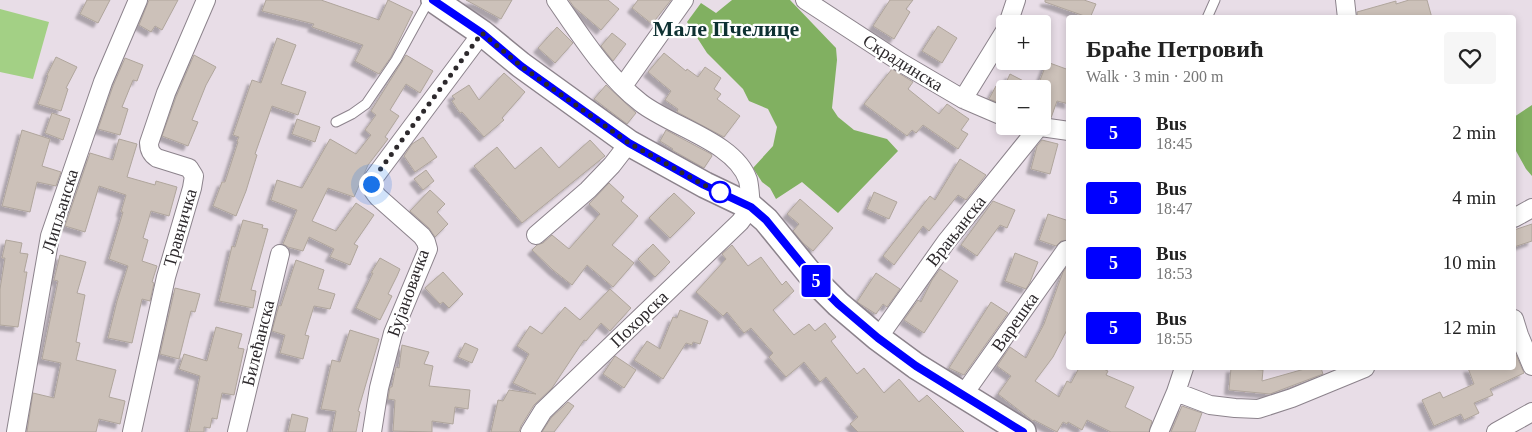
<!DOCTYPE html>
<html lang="en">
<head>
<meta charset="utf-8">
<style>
	body { margin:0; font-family:"Times New Roman",serif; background:#f6f6f6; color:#222; height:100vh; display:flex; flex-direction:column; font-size:19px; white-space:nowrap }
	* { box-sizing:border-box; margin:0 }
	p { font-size:16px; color:#767676 }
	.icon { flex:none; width:28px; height:28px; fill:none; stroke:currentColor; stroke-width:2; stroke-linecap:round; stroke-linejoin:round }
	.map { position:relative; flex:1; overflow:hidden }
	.sheet { position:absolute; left:1066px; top:15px; width:450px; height:355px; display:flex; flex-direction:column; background:#fff; border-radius:5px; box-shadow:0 2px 8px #0003 }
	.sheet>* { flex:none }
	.badge { padding:0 10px; border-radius:4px; font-size:18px; line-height:32px }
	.controls { position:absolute; left:996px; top:15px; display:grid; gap:10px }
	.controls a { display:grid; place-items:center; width:55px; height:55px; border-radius:5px; background:#fff; box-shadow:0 2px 8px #0003; font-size:25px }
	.you { position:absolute; width:25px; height:25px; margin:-12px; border:4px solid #fff; border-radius:50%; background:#1a73e8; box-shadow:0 0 0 8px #1a73e833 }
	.map>.badge { position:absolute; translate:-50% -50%; box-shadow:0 0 0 2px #fff }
	.round { display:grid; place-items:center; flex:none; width:52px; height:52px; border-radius:5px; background:#f6f6f6 }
	.overview { display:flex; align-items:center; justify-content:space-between; height:85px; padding:0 20px }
	h1 { font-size:24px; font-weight:600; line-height:38px }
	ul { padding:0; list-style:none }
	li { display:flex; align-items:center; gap:15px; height:65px; padding:0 20px }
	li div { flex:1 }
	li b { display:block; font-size:19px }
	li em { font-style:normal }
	li .badge { min-width:55px; font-weight:700; text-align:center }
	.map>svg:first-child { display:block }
	.green { fill:#a3d085 }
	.forest { fill:#81b061 }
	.building { fill:#ccc1b9; stroke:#afa59c; filter:url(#shadow) }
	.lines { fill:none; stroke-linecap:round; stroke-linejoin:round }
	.lane-casing { stroke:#8c838c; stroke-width:11 }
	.street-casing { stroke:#8c838c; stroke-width:20 }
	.secondary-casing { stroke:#8c838c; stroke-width:28 }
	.lane { stroke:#fff; stroke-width:9 }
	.street { stroke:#fff; stroke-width:18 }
	.secondary { stroke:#fff; stroke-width:25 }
	.line-casing { stroke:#fff; stroke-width:11 }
	.line { stroke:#00f; stroke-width:8 }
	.walk { stroke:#2d292c; stroke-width:5; stroke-dasharray:0 9 }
	.stop-dot { fill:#fff; stroke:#00f; stroke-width:2.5 }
	.labels { text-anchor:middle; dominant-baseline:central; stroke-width:4.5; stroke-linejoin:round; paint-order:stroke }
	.street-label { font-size:18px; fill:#2d292c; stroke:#fff }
	.district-label { font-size:22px; font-weight:bold; fill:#0e3132; stroke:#fff }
</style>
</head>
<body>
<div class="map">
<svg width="1532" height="432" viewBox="0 0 1532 432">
	<defs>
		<filter id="shadow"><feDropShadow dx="-4.5" dy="4.5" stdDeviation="1" flood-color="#0004"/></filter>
	</defs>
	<rect width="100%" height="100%" fill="#e8dde7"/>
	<path class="green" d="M0 9 49 22 33 79 0 72Z"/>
	<path class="forest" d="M732 0H790L836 48 837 60 832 108 838 117 854 130 887 139 898 151 838 213 802 182 776 199 770 188 762 182 753 168 773 146 777 127 768 109 749 101 743 89 707 53 687 22 701 3 716 13Z
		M1532 105V176L1526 169 1516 151 1514 150V117Z"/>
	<path class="building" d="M87 0H110L98 23 80 14Z
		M149 0H178L162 30 155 26 151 32 139 25Z
		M266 0H321L379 20 388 0 413 12 391 57 379 74 355 61 363 45 312 27 314 24 262 11Z
		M466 0H512L501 19Z
		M569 0H608L619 9 601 30 574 7Z
		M638 0H671L652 24 632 8Z
		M890 0H913L906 9 910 12 894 39 873 26Z
		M1045 0H1084L1096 4 1090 18 1045 2Z
		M1409 0H1427L1432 18H1358L1357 12 1396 1V4Z
		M938 26 957 38 942 63 922 51Z
		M557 27 573 43 555 63 538 48Z
		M612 33 626 44 613 61 601 46Z
		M277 38 296 45 281 84 306 92 298 115 272 106 255 154 257 155 246 191 236 216 213 206 222 182H225L238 142 237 141 239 137 233 135 252 80 261 83Z
		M664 53 686 71 687 69 698 77 705 67 721 78 714 89 721 94 717 99 740 116 724 137 677 112 678 109 665 100 671 91 648 72Z
		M194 55 216 67 206 85 192 120 198 122 188 146 162 136 176 97Z
		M406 55 433 71 420 93 406 84 390 110 399 116 385 137 388 139 368 165 354 197 328 188 312 221 336 231 356 203 374 215 354 244 358 246 350 265 330 257 334 249 309 237 303 251 288 247 283 244 297 210 271 200 277 180 302 188 330 139 356 154 371 135 365 130 376 115 371 111Z
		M56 57 77 67 66 88 68 89 61 111 38 104 48 76 47 75Z
		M125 58 143 65 137 81 133 80 122 107 128 109 120 135 98 129 113 86Z
		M1047 62 1069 70V104L1057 101 1051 118 1042 116V89H1003L1010 74 1037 88Z
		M892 69 913 82 908 89 939 114 947 104 969 119 961 130 968 134 958 149 923 125 916 133 912 130 907 136 864 104Z
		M504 73 525 92 502 118 504 120 484 137 462 112 460 113 452 101 455 99 452 96 469 85 479 100Z
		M606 85 636 113 627 124 594 99Z
		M996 86 1005 91V105L989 99Z
		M52 113 70 119 63 140 45 133Z
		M297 119 320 127 315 142 292 134Z
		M22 130 50 139 42 166 61 172 56 186 37 182 30 212 2 206Z
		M666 130 711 154 712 156 704 168 672 150 673 149 660 141Z
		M423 137 437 157 415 172 404 156 412 144Z
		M119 139 137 144 127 177 155 185 156 181 177 187 169 216 151 211 143 238 148 240 142 261 157 266 152 282 154 283 150 301 142 299 132 343 108 338 117 301 128 266 109 259 123 212H121L126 195 99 186 85 232 65 226 90 153 113 160Z
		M590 140 605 156 522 223 474 166 497 147 515 169 541 147 559 168Z
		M1042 140 1058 144 1050 174 1031 169 1037 146Z
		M960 159 986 175 966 200 958 195 929 231 923 226 894 265 883 256 930 196 935 200Z
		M426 170 434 181 423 190 414 179Z
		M609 183 624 197 621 201 638 216 612 245 634 263 613 287 587 265 572 285 553 270 532 250 537 245 543 243 552 235 569 249 600 214 589 204Z
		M430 190 445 204 437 212 448 224 435 237 429 228 410 211Z
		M874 192 897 202 889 219 867 209Z
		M674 193 695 213 670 238 649 218Z
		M800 199 833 228 813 251 803 243 793 231 799 224 787 214Z
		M993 201 1015 210 1007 228 1000 225 977 256 961 245Z
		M1048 214 1069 221V240L1061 241 1056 246 1039 240Z
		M243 220 263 225 262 228 268 229 251 290 256 291 253 308 219 301 232 246 235 247Z
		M1532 224V241L1514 247V230Z
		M6 240 22 243 20 253 28 254 24 272H27L18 327 0 325V289L5 258H2Z
		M653 244 670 262 655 277 638 259Z
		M732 245 748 266 761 257 782 285 786 281 794 291 773 310 794 335 809 324 815 331 825 323 836 337 831 341 857 374 864 368 884 393 899 379 919 402 927 395 964 432H858L850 424 858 417 826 377 820 382 804 362 786 377 769 357 773 353 751 328 744 333 727 312 723 316 696 292 726 259 722 254Z
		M1015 253 1038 262 1030 282 1026 289 1005 281Z
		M60 255 86 262 77 293 85 295 76 342 80 343 76 360 116 370 109 397 125 401 120 424 99 419 96 432H27L33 393 54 398 61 363 42 359 58 281 54 280Z
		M380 258 400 269 397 276 388 294 392 296 380 320 356 308 373 273H371Z
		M296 260 324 270 318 289 335 294 330 309 314 306 305 335 309 336 303 359 280 353 285 335 272 331 279 305 281 306Z
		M1069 264V326L1053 357 1035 381 1059 397 1067 381 1071 383 1079 368H1101L1108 371 1106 375 1134 387 1125 407 1152 421 1149 432H1111L1087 420 1082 430 1068 422 1067 424 1063 422 1057 432 1034 420 1033 421 998 394 1011 376 997 366 1010 347 1026 358 1044 324 1063 272Z
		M940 269 958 281 924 333 904 320 918 300 921 302 932 280Z
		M443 272 463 294 449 308 443 302 440 304 425 288Z
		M876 273 900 289 887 307 883 304 876 314 857 302Z
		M175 288 200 294 195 312 191 311 179 359 160 354Z
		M610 289 631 308 610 331 601 323 586 341 584 340 552 388 534 405 521 426 519 432H491L498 400 503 401 509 390 536 394 513 383 529 354 517 346 530 326 542 334 565 307 580 320Z
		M991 302 1008 313 964 375 949 368Z
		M680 310 708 321 700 344 693 342 692 345 686 343 663 379 634 360 647 341 660 349 673 317 677 318Z
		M216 327 242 334 238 348 244 349 234 395 222 393 217 419 212 418 210 428 204 427V432H189L200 376 179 369 184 354 207 361Z
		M350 330 379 339 358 411 360 412 356 432H332L336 411 321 409 332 360 340 362Z
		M465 343 478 349 472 363 458 357Z
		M402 345 429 352 424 364 433 366 429 386 470 390 468 409 455 407 453 424 432 421V432L393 431 395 400 388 399 390 387H392L396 367 399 368Z
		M1514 350 1524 373 1490 389 1493 395 1474 403 1479 413 1464 420 1461 414 1434 426 1422 400 1440 392 1443 398 1474 384 1468 368H1514Z
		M615 356 636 370 624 388 603 374Z
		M1231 368 1263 370 1262 381 1308 368H1321L1323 374 1270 394 1229 390Z
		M568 402 574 406 554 432H542L551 418Z
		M1182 406 1202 413 1195 432H1171Z
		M292 414 308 418 305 432H288Z"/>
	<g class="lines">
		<g class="lane-casing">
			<path id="lane" d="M1207 18 1215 0
				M336 122 352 114 366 104 396 60 429 0"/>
		</g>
		<g class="street-casing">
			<path id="street" d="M805 0 900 62 963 99 1005 117
				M1345 0 1347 18
				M1008 24 1016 0
				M623 86 684 0
				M963 99 1005 31
				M1034 126 1069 131
				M1514 218 1532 208
				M536 235 588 190 612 165 629 143
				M1514 319 1519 335 1532 366
				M878 338 946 242 1038 128
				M1176 392 1210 405 1235 408 1258 409 1292 398 1365 368
				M963 395 1066 250
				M16 432 50 236 103 82 138 0
				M132 432 166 277 192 188 194 176 189 168 157 158C151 154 149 150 149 143L166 93 206 0
				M237 432 280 254
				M372 432 379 388 393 333 428 249 426 242 422 236 378 197C372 190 370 187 373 179L482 33
				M530 432 543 411 740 222 751 207C750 198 750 189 748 180 735 142 672 127 641 103 606 76 581 36 556 0
				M1159 432 1176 392 1184 368
				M1496 432 1532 412"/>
		</g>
		<g class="secondary-casing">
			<path id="secondary" d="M434 0 482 33 521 65 629 143 705 185 751 207 766 220 819 285 838 304 878 338 916 366 1023 432"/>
		</g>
		<use href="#lane" class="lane"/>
		<use href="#street" class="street"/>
		<use href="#secondary" class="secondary"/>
	</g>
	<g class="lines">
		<g class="line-casing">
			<path id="line" d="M433 0 482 33 521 66 629 143 704 185 751 207 766 220 819 285 838 304 878 338 916 366 1023 432"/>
		</g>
		<use href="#line" class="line"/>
		<path class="walk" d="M371 184 373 179 482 33 521 66 629 143 704 185 724 194 720 192"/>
	</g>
	<circle class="stop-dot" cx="720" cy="192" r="10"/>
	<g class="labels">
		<g class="street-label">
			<text transform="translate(903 63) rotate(32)">Скрадинска</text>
			<text transform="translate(60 211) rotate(-73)">Липљанска</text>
			<text transform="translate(180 228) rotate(-74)">Травничка</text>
			<text transform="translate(956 231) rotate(-52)">Врањанска</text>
			<text transform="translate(408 293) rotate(-70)">Бујановачка</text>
			<text transform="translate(639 319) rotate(-44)">Похорска</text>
			<text transform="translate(1015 322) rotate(-55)">Варешка</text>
			<text transform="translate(258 343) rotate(-76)">Билећанска</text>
		</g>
		<g class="district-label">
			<text x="726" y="28">Мале Пчелице</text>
		</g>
	</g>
</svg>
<div class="controls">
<a>+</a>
<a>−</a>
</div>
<div class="you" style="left:371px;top:184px"></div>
<b class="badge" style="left:816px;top:281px;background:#00f;color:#fff">5</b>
<section class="sheet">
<div class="overview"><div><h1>Браће Петровић</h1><p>Walk · 3 min · 200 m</p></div><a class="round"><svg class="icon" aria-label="heart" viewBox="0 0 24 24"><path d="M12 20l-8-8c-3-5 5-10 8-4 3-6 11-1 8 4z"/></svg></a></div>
<ul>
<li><span class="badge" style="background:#00f;color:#fff">5</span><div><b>Bus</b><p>18:45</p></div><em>2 min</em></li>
<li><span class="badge" style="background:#00f;color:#fff">5</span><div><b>Bus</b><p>18:47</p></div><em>4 min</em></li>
<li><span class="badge" style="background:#00f;color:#fff">5</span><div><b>Bus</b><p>18:53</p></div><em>10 min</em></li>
<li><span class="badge" style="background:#00f;color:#fff">5</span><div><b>Bus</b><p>18:55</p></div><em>12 min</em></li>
</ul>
</section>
</div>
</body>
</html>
